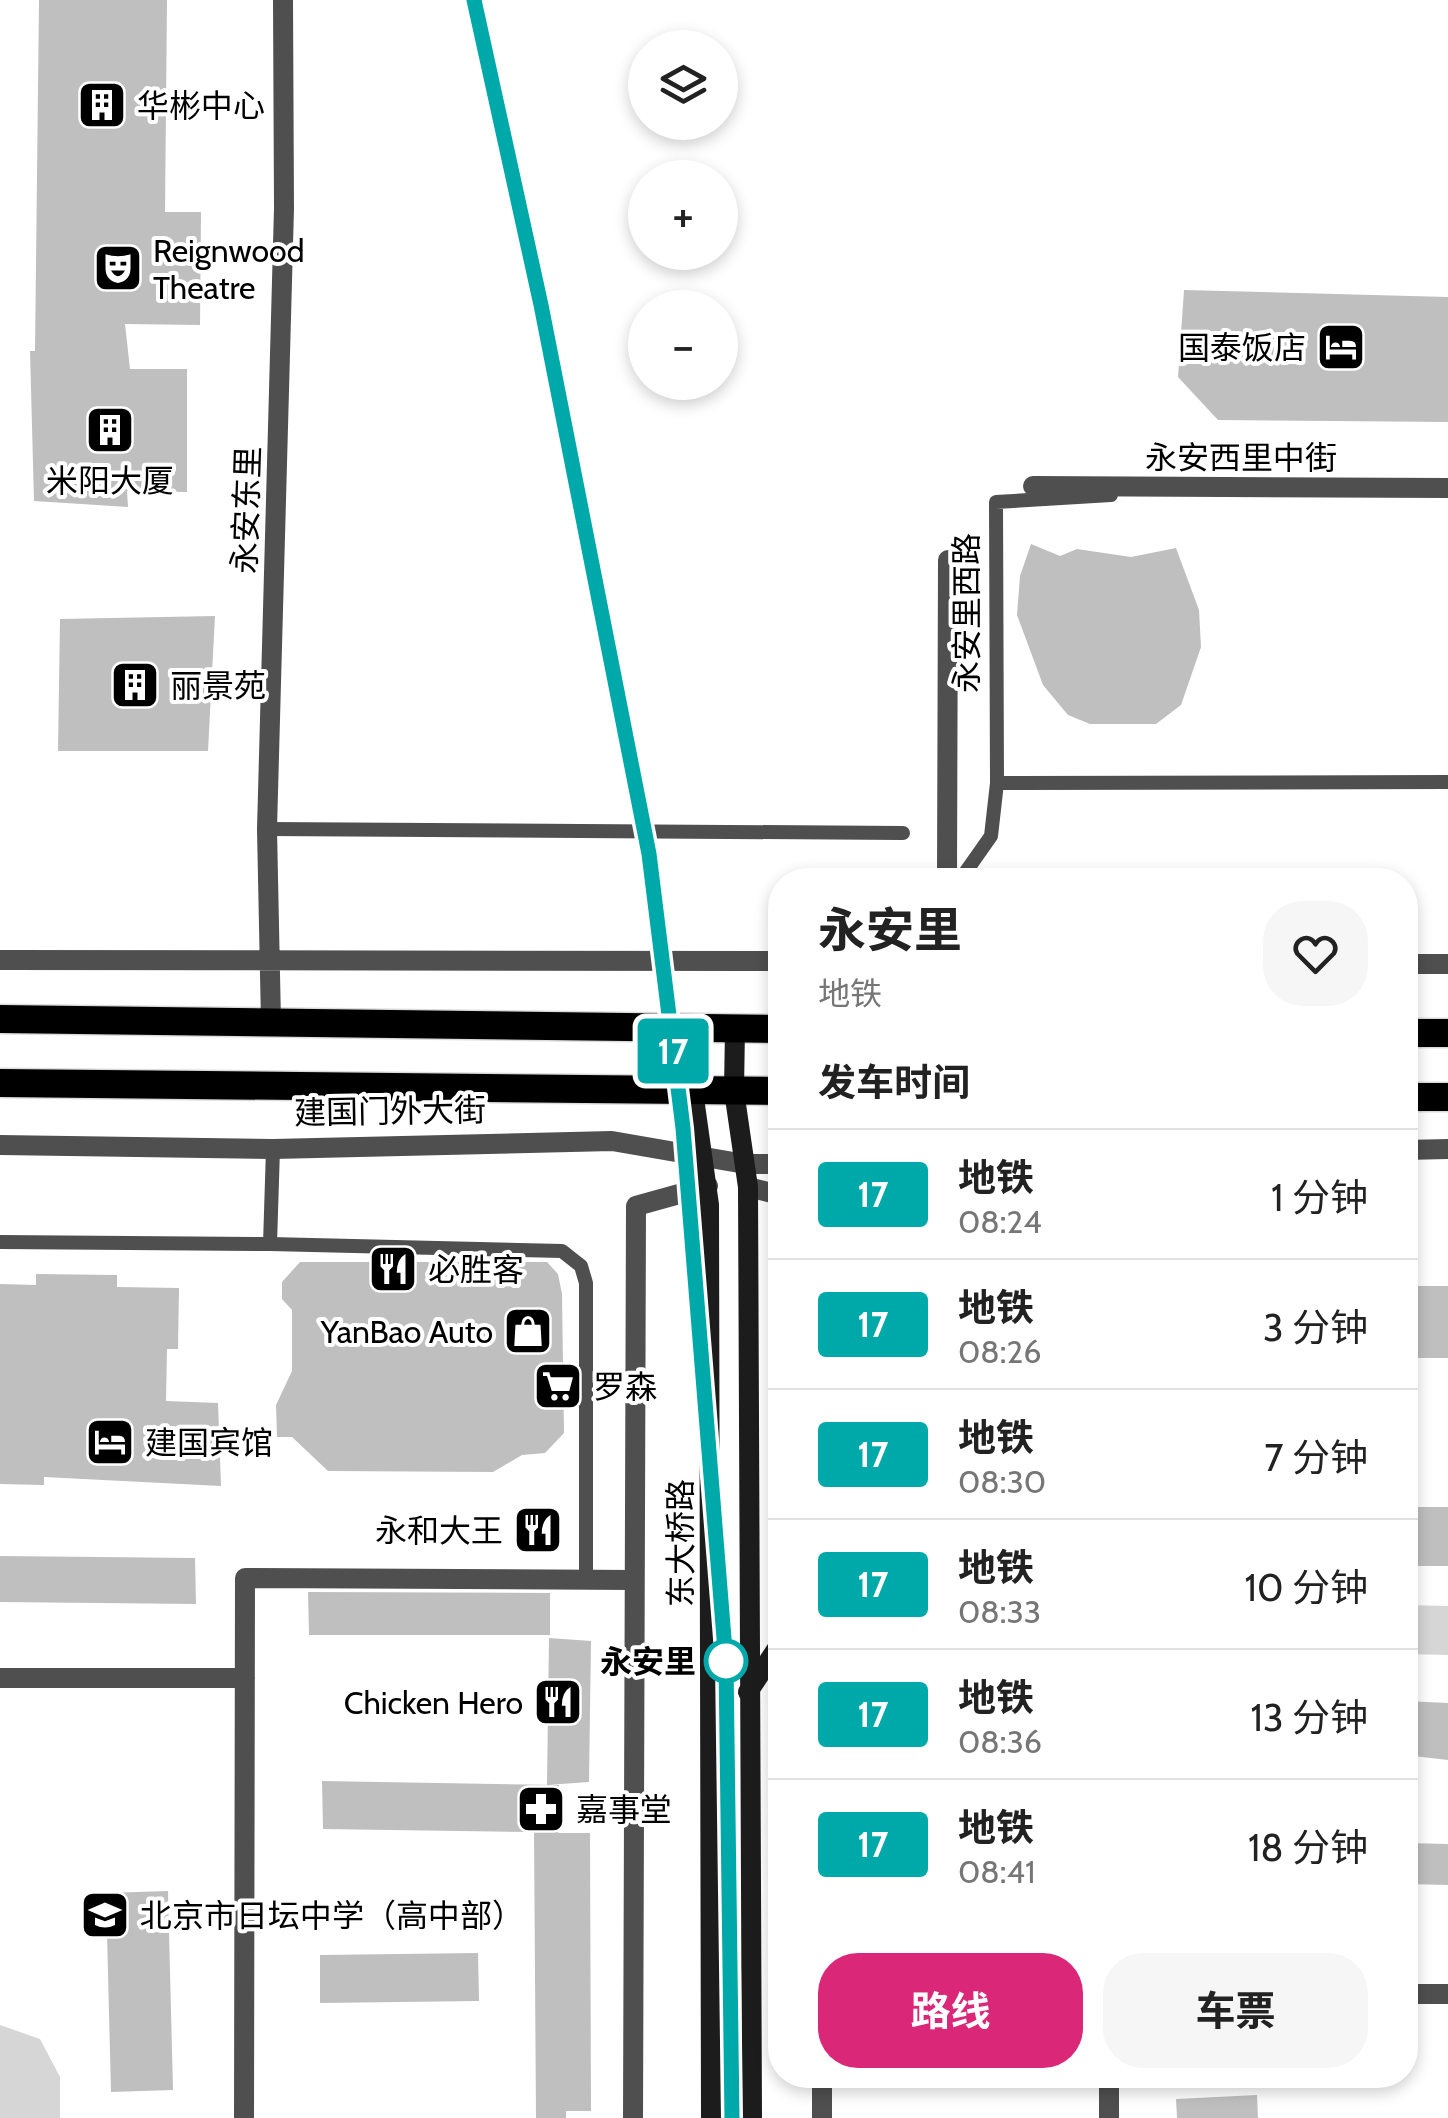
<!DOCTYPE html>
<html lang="zh">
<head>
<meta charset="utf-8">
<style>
	body { margin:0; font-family:Cabin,"Noto Sans SC",sans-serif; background:#f6f6f6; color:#222; height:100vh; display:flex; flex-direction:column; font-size:38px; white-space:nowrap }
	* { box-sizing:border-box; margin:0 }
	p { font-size:32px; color:#767676 }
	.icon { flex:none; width:55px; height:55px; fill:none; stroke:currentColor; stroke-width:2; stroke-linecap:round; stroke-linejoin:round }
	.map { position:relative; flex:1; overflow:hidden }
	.drawer { position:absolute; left:768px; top:868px; width:650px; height:1220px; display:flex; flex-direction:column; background:#fff; border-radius:40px; box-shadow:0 5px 15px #0003 }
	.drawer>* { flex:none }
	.badge { padding:0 20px; border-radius:8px; font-size:35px; line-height:65px }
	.buttons { position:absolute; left:628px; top:30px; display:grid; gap:20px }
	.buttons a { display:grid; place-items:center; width:110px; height:110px; border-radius:50%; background:#fff; box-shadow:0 5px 15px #0003; font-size:50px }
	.map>.badge { position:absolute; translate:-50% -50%; box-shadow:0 0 0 5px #fff }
	h2 { padding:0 50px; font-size:38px; line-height:90px }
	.round { display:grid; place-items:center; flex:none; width:105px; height:105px; border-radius:40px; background:#f6f6f6 }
	.summary { display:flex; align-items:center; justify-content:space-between; height:170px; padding:0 50px }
	h1 { font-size:48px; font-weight:700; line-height:75px }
	.cta { display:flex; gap:20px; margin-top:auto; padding:20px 50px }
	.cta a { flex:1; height:115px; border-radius:40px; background:#db2777; color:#fff; font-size:40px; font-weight:700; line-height:115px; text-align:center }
	.cta a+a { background:#f6f6f6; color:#222 }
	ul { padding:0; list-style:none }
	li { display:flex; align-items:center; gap:30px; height:130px; padding:0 50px; border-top:2px solid #e0e0e0 }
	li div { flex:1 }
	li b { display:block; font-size:38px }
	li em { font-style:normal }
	li .badge { min-width:110px; font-weight:700; text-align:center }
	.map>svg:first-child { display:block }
	.green { fill:#d6d6d6 }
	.building { fill:#bfbfbf }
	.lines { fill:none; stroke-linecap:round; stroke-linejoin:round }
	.trunk-casing { stroke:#dbdbdb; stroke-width:31 }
	.service { stroke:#4f4f4f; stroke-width:14 }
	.minor { stroke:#4f4f4f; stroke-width:20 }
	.tertiary { stroke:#4f4f4f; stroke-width:20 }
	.secondary { stroke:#1c1c1c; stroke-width:20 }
	.trunk { stroke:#000; stroke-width:28 }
	.line-casing { stroke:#fff; stroke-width:22 }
	.line { stroke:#00a9a9; stroke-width:15 }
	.stop-dot { fill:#fff; stroke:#00a9a9; stroke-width:5 }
	.labels { text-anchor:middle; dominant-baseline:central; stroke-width:8; stroke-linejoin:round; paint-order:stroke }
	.poi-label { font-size:32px; fill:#000; stroke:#fff; text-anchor:start }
	.street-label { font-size:32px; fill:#000; stroke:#fff }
	.stop-label { font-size:32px; font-weight:bold; fill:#000; stroke:#fff; text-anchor:end }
</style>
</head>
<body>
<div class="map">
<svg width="1448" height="2118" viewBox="0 0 1448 2118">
	<rect width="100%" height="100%" fill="#fff"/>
	<path class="green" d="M1407 1605 1448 1606V1655L1405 1654Z
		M0 2025 40 2039 60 2077V2118H0Z"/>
	<path class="building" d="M39 0H167L165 212H201L200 325 125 324 130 369H187V492L127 491 128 507 34 501 30 351H35Z
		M1184 290 1448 297V422L1218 420 1178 377Z
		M1031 544 1060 556 1077 549 1131 557 1176 548 1199 610 1201 647 1181 705 1156 724H1090L1068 715 1043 685 1017 615 1020 576Z
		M215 616 208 751H58L60 619Z
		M300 1262H547L558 1274 562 1294 564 1433 545 1453 522 1455 493 1472 328 1471 292 1437H277L276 1405 292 1371V1310L282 1299V1282Z
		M36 1274 117 1275V1287L179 1288 178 1349H167L166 1401 218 1403 221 1486 44 1477V1485L0 1484V1284L36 1285Z
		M1405 1286H1448V1358H1405Z
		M1405 1507H1448V1566H1405Z
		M0 1556 195 1558 196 1604 0 1602Z
		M308 1592 550 1593V1635H309Z
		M549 1638 591 1641 589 1782 547 1785Z
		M1405 1701 1448 1703V1760L1405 1755Z
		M322 1781 559 1785 558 1833H590L591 2111H566V2118H536L534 1832 323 1829Z
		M1405 1843 1448 1844V1885L1405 1884Z
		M168 1891 173 2090 111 2092 106 1893Z
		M478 1953 479 2001 320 2003V1955Z
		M1257 2095 1258 2118H1177L1176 2099Z"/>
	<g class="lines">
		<g class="trunk-casing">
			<path id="trunk" d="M0 1019 780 1029
				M1405 1033H1448
				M0 1083 780 1091
				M1405 1097H1448"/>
		</g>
		<path class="service" d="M997 783 1448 782
			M267 829 903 833
			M960 880 991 836 997 783 996 502 1111 495
			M0 1242 270 1244 273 1149
			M270 1244 562 1251 581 1266 586 1283V1579"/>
		<path class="minor" d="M1033 486 1448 488
			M947 880 948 560
			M0 1678H245
			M1405 1994H1448
			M244 2118 245 1578 634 1580
			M1109 2118V2075"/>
		<path class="tertiary" d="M0 960 780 961
			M1405 964H1448
			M271 1022 267 829 284 208 283 0
			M0 1145 273 1149 612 1141 745 1164H780
			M1405 1150 1448 1149
			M748 1187 780 1195
			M633 2118 636 1206 708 1186
			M822 2118V2075"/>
		<path class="secondary" d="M694 1028 693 1091 709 1205 711 2118
			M735 1028 734 1091 748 1187 752 2118
			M748 1692 780 1644"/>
		<use href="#trunk" class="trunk"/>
	</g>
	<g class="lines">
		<g class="line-casing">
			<path id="line" d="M474 0 541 305 649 854 683 1128 726 1663 732 2118"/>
		</g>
		<use href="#line" class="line"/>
	</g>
	<defs>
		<g id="building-square" transform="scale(2.5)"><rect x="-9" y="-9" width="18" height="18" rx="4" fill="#000" stroke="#fff"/><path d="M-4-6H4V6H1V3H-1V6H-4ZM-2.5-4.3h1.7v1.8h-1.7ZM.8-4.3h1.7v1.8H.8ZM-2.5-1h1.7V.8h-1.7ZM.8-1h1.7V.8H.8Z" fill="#fff"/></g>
		<g id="theatre-square" transform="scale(2.5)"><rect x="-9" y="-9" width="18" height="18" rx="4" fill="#000" stroke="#fff"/><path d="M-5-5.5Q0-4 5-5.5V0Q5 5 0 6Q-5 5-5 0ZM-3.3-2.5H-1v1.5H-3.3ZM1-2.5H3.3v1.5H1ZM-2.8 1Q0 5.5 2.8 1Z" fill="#fff"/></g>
		<g id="hotel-square" transform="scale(2.5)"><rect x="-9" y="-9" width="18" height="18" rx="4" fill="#000" stroke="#fff"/><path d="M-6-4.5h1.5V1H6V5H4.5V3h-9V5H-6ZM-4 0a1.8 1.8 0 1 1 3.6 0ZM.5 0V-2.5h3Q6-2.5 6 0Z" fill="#fff"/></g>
		<g id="restaurant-square" transform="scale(2.5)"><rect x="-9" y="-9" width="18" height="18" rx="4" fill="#000" stroke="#fff"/><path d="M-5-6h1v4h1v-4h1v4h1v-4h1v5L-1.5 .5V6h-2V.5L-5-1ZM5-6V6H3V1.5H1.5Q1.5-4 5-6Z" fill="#fff"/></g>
		<g id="shop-square" transform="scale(2.5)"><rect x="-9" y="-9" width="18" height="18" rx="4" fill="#000" stroke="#fff"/><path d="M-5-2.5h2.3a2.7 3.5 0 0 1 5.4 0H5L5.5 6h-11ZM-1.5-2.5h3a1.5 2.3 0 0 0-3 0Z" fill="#fff"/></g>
		<g id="supermarket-square" transform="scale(2.5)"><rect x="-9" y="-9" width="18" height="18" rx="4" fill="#000" stroke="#fff"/><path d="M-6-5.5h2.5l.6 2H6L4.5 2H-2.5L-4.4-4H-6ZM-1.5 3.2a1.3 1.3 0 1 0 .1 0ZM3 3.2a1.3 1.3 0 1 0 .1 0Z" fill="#fff"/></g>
		<g id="pharmacy-square" transform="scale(2.5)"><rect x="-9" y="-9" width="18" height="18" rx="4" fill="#000" stroke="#fff"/><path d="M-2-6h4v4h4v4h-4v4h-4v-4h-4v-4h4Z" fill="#fff"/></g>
		<g id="school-square" transform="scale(2.5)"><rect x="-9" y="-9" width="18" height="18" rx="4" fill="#000" stroke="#fff"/><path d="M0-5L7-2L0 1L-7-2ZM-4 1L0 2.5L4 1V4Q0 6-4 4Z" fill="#fff"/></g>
	</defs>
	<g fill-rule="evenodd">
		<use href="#building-square" x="102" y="105"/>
		<use href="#theatre-square" x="118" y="268"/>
		<use href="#hotel-square" x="1341" y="347"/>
		<use href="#building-square" x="110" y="430"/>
		<use href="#building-square" x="135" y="685"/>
		<use href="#restaurant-square" x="393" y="1269"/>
		<use href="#shop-square" x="528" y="1331"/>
		<use href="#supermarket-square" x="558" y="1386"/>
		<use href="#hotel-square" x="110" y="1442"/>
		<use href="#restaurant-square" x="538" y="1530"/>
		<use href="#restaurant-square" x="558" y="1702"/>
		<use href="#pharmacy-square" x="541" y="1809"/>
		<use href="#school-square" x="105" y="1915"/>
	</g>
	<circle class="stop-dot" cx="726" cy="1661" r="20"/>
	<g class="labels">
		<g class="poi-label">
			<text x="137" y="105">华彬中心</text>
			<text x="153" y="250">Reignwood<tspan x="153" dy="37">Theatre</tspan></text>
			<text x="1306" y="347" text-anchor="end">国泰饭店</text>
			<text x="110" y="480" text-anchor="middle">米阳大厦</text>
			<text x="170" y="685">丽景苑</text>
			<text x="428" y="1269">必胜客</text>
			<text x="493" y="1331" text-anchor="end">YanBao Auto</text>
			<text x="593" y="1386">罗森</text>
			<text x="145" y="1442">建国宾馆</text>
			<text x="503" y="1530" text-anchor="end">永和大王</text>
			<text x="523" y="1702" text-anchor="end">Chicken Hero</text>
			<text x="576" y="1809">嘉事堂</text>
			<text x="140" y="1915">北京市日坛中学（高中部）</text>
		</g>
		<g class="street-label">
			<text x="1241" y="457">永安西里中街</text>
			<text transform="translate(246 510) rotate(-88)">永安东里</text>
			<text transform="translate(966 613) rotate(-90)">永安里西路</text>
			<text transform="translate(390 1111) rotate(-1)">建国门外大街</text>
			<text transform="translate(680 1543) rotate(-90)">东大桥路</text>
		</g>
		<g class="stop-label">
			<text x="696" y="1661">永安里</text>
		</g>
	</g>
</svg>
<div class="buttons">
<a><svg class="icon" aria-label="layers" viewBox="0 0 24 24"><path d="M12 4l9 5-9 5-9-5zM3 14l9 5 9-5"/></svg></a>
<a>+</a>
<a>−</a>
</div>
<b class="badge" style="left:673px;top:1051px;background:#00a9a9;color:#fff">17</b>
<section class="drawer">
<div class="summary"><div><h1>永安里</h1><p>地铁</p></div><a class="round"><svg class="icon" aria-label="heart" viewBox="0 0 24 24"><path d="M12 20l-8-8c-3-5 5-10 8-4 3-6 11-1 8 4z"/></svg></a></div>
<h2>发车时间</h2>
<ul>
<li><span class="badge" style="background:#00a9a9;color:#fff">17</span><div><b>地铁</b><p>08:24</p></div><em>1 分钟</em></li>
<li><span class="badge" style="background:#00a9a9;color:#fff">17</span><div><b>地铁</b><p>08:26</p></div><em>3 分钟</em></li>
<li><span class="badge" style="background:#00a9a9;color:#fff">17</span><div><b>地铁</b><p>08:30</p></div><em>7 分钟</em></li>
<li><span class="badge" style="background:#00a9a9;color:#fff">17</span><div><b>地铁</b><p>08:33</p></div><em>10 分钟</em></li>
<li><span class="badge" style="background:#00a9a9;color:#fff">17</span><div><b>地铁</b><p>08:36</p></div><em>13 分钟</em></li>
<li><span class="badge" style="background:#00a9a9;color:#fff">17</span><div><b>地铁</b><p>08:41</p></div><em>18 分钟</em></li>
</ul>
<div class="cta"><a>路线</a><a>车票</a></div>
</section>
</div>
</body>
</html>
